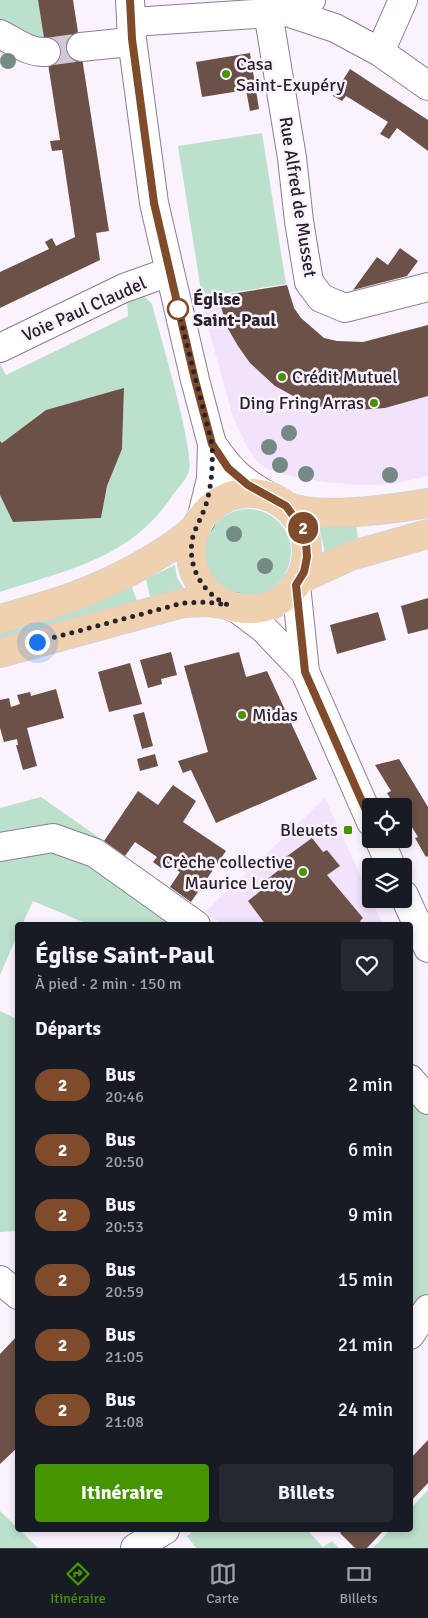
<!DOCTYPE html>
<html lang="fr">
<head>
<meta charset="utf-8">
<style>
	body { margin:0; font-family:Signika,sans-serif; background:#242831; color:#f1f3f6; height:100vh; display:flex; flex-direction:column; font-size:19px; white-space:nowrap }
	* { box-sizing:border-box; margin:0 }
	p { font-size:16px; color:#9ea1a6 }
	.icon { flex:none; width:28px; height:28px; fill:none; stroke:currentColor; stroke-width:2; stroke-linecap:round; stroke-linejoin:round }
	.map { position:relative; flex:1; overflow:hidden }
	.panel { position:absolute; left:15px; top:922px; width:398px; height:610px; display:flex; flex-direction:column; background:#171b24; border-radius:5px; box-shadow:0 2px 8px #0003 }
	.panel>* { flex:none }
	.badge { padding:0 10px; border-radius:16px; font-size:18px; line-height:32px }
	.fabs { position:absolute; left:362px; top:798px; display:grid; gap:10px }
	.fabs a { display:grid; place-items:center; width:50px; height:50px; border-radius:5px; background:#171b24; box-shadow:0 2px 8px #0003; font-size:25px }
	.you { position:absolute; width:25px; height:25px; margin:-12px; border:4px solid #fff; border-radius:50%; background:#1a73e8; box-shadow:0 0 0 8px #1a73e833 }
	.map>.badge { position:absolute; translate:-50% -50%; box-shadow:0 0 0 2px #fff }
	h2 { padding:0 20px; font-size:19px; line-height:45px }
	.round { display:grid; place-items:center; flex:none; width:52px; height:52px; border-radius:5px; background:#242831 }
	.head { display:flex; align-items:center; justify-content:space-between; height:85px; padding:0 20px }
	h1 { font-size:24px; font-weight:800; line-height:38px }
	.primary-button { display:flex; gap:10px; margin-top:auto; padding:10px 20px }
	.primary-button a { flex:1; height:58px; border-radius:5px; background:#459500; color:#fff; font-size:20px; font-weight:800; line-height:58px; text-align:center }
	.primary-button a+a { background:#242831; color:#f1f3f6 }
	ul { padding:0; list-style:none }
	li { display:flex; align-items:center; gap:15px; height:65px; padding:0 20px }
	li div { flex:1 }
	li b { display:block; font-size:19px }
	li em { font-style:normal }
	li .badge { min-width:55px; font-weight:700; text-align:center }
	.tab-bar { display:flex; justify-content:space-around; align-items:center; height:70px; border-top:1px solid #363941; background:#171b24; font-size:14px; color:#9ea1a6 }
	.tab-bar a { display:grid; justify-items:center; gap:2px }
	.tab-bar .current { color:#459500 }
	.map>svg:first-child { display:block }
	.built { fill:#f2e2fc }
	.green { fill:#bbe0cb }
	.building { fill:#6c5148 }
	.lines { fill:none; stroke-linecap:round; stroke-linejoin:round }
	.minor-tunnel { stroke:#d0c9d4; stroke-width:28; stroke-dasharray:28 14; stroke-linecap:butt }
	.minor-casing { stroke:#8c7d95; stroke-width:30 }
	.major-casing { stroke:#d4d3d5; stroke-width:30 }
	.minor { stroke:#fff; stroke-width:28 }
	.major { stroke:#efd0af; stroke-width:28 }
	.tree { fill:#768a85 }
	.line-casing { stroke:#fff; stroke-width:11 }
	.line { stroke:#7f4b2b; stroke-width:8 }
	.walk { stroke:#28222c; stroke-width:5; stroke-dasharray:0 9 }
	.poi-dot { fill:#459500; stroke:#faf3fe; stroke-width:2 }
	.stop-dot { fill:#fff; stroke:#7f4b2b; stroke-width:2.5 }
	.labels { text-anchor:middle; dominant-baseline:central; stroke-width:5; stroke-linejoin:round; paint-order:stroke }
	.poi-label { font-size:18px; fill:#28222c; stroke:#faf3fe; text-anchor:start }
	.street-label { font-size:18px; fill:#28222c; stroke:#faf3fe }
	.stop-label { font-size:18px; font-weight:bold; fill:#28222c; stroke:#faf3fe; text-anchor:start }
</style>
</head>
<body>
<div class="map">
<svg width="428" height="1548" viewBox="0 0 428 1548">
	<rect width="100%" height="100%" fill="#faf3fe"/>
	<path class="built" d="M287 285 294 308 301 318 324 338 337 341 363 342 428 325V476L393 484 356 485 325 482 285 475 265 468 258 462 247 447 233 417 200 298Z
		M325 798 383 925H224L205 912Z"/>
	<path class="green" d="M0 0H38L45 45 0 26Z
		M262 133 286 284 202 297 178 146Z
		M144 296 152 304C159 332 195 450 189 471 187 479 177 489 172 496 131 559 66 570 0 592V495L14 522 101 518 107 486 122 449 124 389 46 410 2 443 0 441V363L6 375 128 316 127 300Z
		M205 552a43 43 0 1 1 86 0a43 43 0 1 1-86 0Z
		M356 525 358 539 325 553 319 527Z
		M175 565 177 578 185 590 150 597 146 579Z
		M132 587 137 601 0 641V632L78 610Z
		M41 797 104 841 95 853 196 925H90L33 901 22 925H18L17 936 0 975V808Z
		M0 1011 17 1019V1231L0 1232Z
		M410 1079 428 1100V1309L410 1335Z
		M428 1490V1548H373L390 1530H410V1509Z
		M0 1511 38 1548H0Z
		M195 1530H307L323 1547 332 1541 339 1548H196L187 1536Z"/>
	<path class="building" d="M38 0H73L109 231 96 233 100 260 0 308V272L49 249 45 242 52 238 56 246 75 237 62 150 52 151 50 141 60 140Z
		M250 53 259 109 250 111 246 90 202 97 196 62Z
		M350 69 428 120V151L397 128 389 139 380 134 388 122 346 96 342 101 333 96Z
		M400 248 418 261 407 276 353 290 377 257 388 265Z
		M287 285 294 308 301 318 324 338 337 341 363 342 428 325V396L385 408 342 411 308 404 275 386 250 363 238 346 227 327 218 296Z
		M124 388 122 449 107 486 101 518 13 522 0 495V441L2 443 46 410Z
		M428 598V629L408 634 401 606Z
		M378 612 386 640 337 654 330 625Z
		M171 652 177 675 161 679 162 684 148 688 140 660Z
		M239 652 246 677 267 671 317 779 216 823 191 770 183 773 178 761 208 752 184 666Z
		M130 663 142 704 109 712 98 672Z
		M56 689 64 718 27 728 37 766 23 770 16 745H18L17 739 4 742 0 728V700L9 698 11 707 20 704 17 695 30 692 31 696Z
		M144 712 153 746 142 749 133 715Z
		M155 754 158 766 140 771 137 759Z
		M399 759 428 807V856L426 857 415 838 418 837 404 814V806H395L387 793 391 791 375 765Z
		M173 785 196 801 183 822 226 851 191 902 170 887 180 872 165 862 161 868 153 862 157 857 135 842 125 856 104 841 138 791 158 805Z
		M312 838 323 852 327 850 340 866 327 875 363 918 360 921 363 925H266L248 901 269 884 266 880 283 867 279 862Z
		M18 1335V1447L0 1464V1354Z
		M428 1440V1483L410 1502V1459Z
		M343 1530H384L367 1548H355L340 1533Z"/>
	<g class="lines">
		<path class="minor-tunnel" d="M46 52 81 47"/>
		<g class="minor-casing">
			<path id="minor" d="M130 0 132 39 154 203 195 380 212 444 211 479 201 520
				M266 0 292 158 299 221 309 282 321 298 345 308 428 287
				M284 11 335 28 380 52 428 86
				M132 22 269 13 284 11 311 0
				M0 34C15 42 29 53 46 52
				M81 47 120 43 132 39
				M380 52 403 0
				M0 348 124 288 169 272
				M212 444C230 470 240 480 268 496
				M296 585 305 672 371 822
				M235 607 263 628 305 672
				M379 839 391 866
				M0 847 53 838 95 853 196 925
				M404 895 428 948
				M410 1079 428 1100
				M0 1280 18 1295
				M410 1335 428 1309
				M135 1548 165 1530"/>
		</g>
		<g class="major-casing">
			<path id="major" d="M191 551a58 58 0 1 1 116 0a58 58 0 1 1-116 0Z
				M286 506C319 520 391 509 428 503
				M300 579 350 556 428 534
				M0 619C57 603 95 592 147 562 165 551 182 541 197 526
				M0 653 183 603 207 602 228 605"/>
		</g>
		<use href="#minor" class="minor"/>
		<use href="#major" class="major"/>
	</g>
	<g class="tree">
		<circle cx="8" cy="61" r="8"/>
		<circle cx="289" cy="433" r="8"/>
		<circle cx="269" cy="447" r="8"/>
		<circle cx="280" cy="465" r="8"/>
		<circle cx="306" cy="474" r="8"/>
		<circle cx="390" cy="475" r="8"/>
		<circle cx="234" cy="534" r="8"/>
		<circle cx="265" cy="566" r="8"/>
	</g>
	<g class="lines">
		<g class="line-casing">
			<path id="line" d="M130 0 132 39 154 203 195 380 212 444 228 468 248 485 286 506 302 528 306 542 307 557 304 572 296 585 305 672 371 822"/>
		</g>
		<use href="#line" class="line"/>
		<path class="walk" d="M37 642 183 603 207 602 228 605C202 593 186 566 193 536 197 524 204 513 207 501 212 482 213 463 212 444L178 309"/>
	</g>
	<g class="poi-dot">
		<circle cx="226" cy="74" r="5"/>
		<circle cx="282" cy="377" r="5"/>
		<circle cx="374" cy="403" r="5"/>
		<circle cx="242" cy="715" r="5"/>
		<rect x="343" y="825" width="10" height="10" rx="2.5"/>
		<circle cx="303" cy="872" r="5"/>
	</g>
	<circle class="stop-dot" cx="178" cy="309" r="10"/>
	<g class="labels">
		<g class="poi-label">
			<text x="236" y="64">Casa<tspan x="236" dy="21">Saint-Exupéry</tspan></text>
			<text x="292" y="377">Crédit Mutuel</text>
			<text x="364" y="403" text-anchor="end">Ding Fring Arras</text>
			<text x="252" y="715">Midas</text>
			<text x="338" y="830" text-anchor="end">Bleuets</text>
			<text x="293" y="862" text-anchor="end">Crèche collective<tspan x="293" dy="21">Maurice Leroy</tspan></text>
		</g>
		<g class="street-label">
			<text transform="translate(298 197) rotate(81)">Rue Alfred de Musset</text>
			<text transform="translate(84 309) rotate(-24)">Voie Paul Claudel</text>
		</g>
		<g class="stop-label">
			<text x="193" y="299">Église<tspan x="193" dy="21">Saint-Paul</tspan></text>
		</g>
	</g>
</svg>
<div class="fabs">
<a><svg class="icon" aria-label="locate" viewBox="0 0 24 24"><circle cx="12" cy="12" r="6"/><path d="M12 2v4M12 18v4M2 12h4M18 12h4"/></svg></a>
<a><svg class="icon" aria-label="layers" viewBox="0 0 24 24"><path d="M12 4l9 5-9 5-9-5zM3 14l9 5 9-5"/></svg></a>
</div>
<div class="you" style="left:37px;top:642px"></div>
<b class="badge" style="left:303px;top:528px;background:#7f4b2b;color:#fff">2</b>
<section class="panel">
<div class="head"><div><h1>Église Saint-Paul</h1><p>À pied · 2 min · 150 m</p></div><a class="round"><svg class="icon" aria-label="heart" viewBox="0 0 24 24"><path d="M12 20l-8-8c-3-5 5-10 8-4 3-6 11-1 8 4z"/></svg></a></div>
<h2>Départs</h2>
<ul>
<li><span class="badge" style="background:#7f4b2b;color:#fff">2</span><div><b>Bus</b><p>20:46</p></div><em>2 min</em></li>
<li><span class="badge" style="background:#7f4b2b;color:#fff">2</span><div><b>Bus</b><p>20:50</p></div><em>6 min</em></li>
<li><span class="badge" style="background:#7f4b2b;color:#fff">2</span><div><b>Bus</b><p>20:53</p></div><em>9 min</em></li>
<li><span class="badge" style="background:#7f4b2b;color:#fff">2</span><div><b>Bus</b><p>20:59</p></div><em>15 min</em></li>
<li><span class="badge" style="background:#7f4b2b;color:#fff">2</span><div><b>Bus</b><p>21:05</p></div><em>21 min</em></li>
<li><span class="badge" style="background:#7f4b2b;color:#fff">2</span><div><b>Bus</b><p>21:08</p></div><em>24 min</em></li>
</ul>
<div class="primary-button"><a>Itinéraire</a><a>Billets</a></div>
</section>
</div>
<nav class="tab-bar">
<a class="current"><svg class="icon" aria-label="directions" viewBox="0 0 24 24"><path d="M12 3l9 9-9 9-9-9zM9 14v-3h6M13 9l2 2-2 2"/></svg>Itinéraire</a>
<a><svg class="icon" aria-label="map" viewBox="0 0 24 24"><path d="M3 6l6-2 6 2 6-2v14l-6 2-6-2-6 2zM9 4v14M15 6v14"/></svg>Carte</a>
<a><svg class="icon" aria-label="tickets" viewBox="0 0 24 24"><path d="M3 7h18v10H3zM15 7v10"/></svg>Billets</a>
</nav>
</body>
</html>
